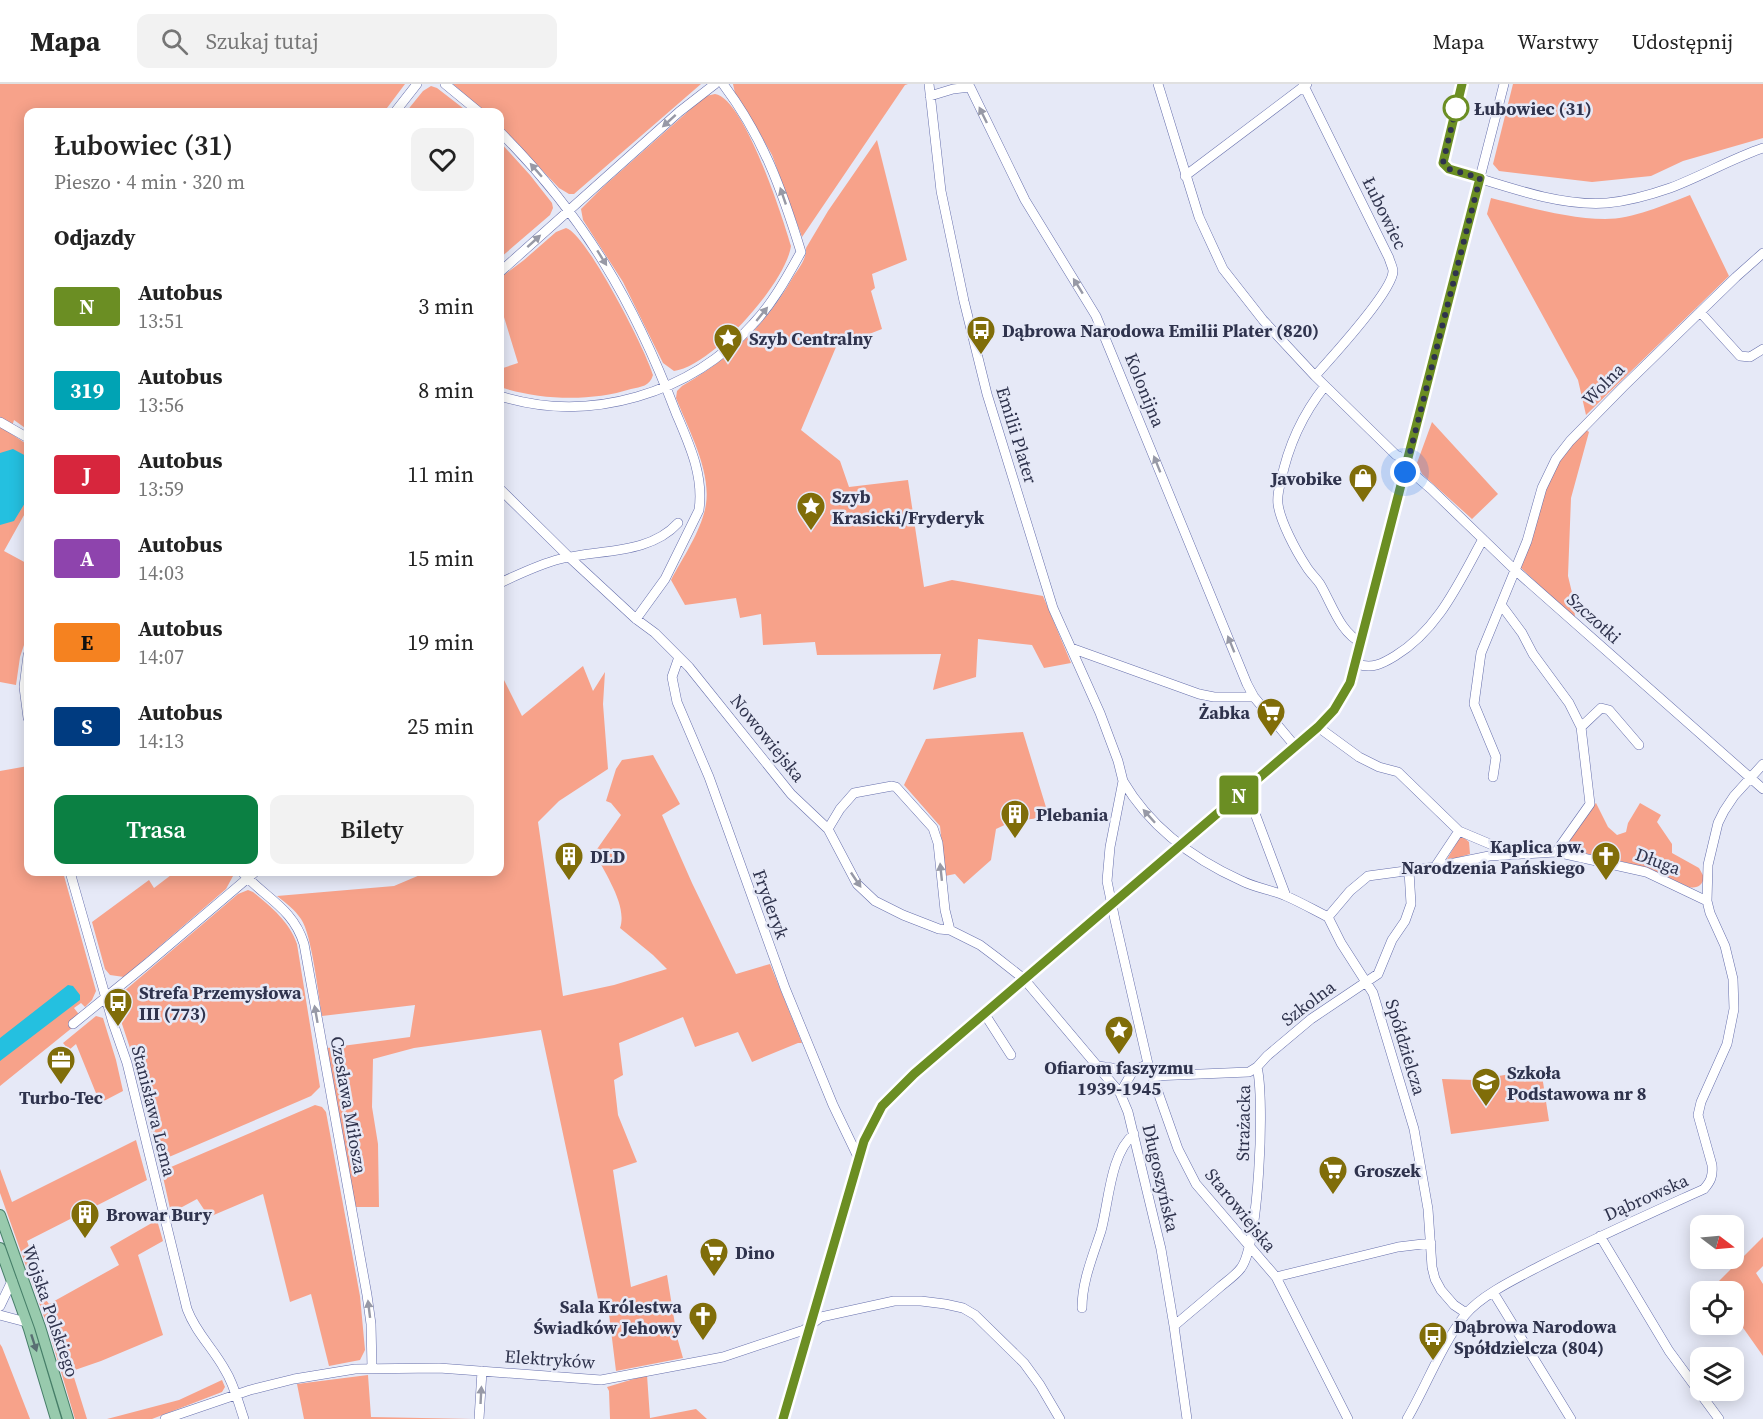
<!DOCTYPE html>
<html lang="pl">
<head>
<meta charset="utf-8">
<style>
	body { margin:0; font-family:"Source Serif 4",serif; background:#f2f2f2; color:#222; height:100vh; display:flex; flex-direction:column; font-size:22px; white-space:nowrap }
	* { box-sizing:border-box; margin:0 }
	p { font-size:20px; color:#767676 }
	.icon { flex:none; width:33px; height:33px; fill:none; stroke:currentColor; stroke-width:2; stroke-linecap:round; stroke-linejoin:round }
	.map { position:relative; flex:1; overflow:hidden }
	.sheet { position:absolute; left:24px; top:24px; width:480px; height:768px; display:flex; flex-direction:column; background:#fff; border-radius:12px; box-shadow:0 3px 15px #0003 }
	.sheet>* { flex:none }
	.badge { padding:0 12px; border-radius:4px; font-size:21px; line-height:39px }
	.needle { width:39px; rotate:106deg }
	.fabs { position:absolute; left:1690px; top:1131px; display:grid; gap:12px }
	.fabs a { display:grid; place-items:center; width:54px; height:54px; border-radius:12px; background:#fff; box-shadow:0 3px 15px #0003; font-size:30px }
	.you { position:absolute; width:30px; height:30px; margin:-15px; border:4px solid #fff; border-radius:50%; background:#1a73e8; box-shadow:0 0 0 9px #1a73e833 }
	.map>.badge { position:absolute; translate:-50% -50%; box-shadow:0 0 0 3px #fff }
	h2 { padding:0 30px; font-size:22px; line-height:54px }
	.round { display:grid; place-items:center; flex:none; width:63px; height:63px; border-radius:12px; background:#f2f2f2 }
	.head { display:flex; align-items:center; justify-content:space-between; height:102px; padding:0 30px }
	h1 { font-size:28px; font-weight:600; line-height:45px }
	.primary-button { display:flex; gap:12px; margin-top:auto; padding:12px 30px }
	.primary-button a { flex:1; height:69px; border-radius:12px; background:#0b8043; color:#fff; font-size:24px; font-weight:600; line-height:69px; text-align:center }
	.primary-button a+a { background:#f2f2f2; color:#222 }
	ul { padding:0; list-style:none }
	li { display:flex; align-items:center; gap:18px; height:84px; padding:0 30px }
	li div { flex:1 }
	li b { display:block; font-size:22px }
	li em { font-style:normal }
	li .badge { min-width:66px; font-weight:700; text-align:center }
	header { display:flex; align-items:center; gap:36px; box-sizing:border-box; height:84px; padding:0 30px; background:#fff; border-bottom:2px solid #e0e0e0 }
	header strong { font-size:28px }
	nav { display:flex; gap:33px; margin-inline-start:auto; font-size:21px }
	.search { width:420px; height:54px; background:#f2f2f2; display:flex; align-items:center; gap:15px; box-sizing:border-box; padding:0 21px; border-radius:12px; color:#767676; font-size:22px }
	.map>svg:first-child { display:block }
	.green { fill:#f7a28a }
	.water { fill:#24c0e0 }
	.lines { fill:none; stroke-linecap:round; stroke-linejoin:round }
	.minor-casing { stroke:#666fac; stroke-width:10 }
	.major-casing { stroke:#467e68; stroke-width:12 }
	.minor { stroke:#fff; stroke-width:9 }
	.major { stroke:#98caad; stroke-width:10 }
	.oneway { fill:#9799a6 }
	.oneway2 { fill:#596f73 }
	.line-casing { stroke:#fff; stroke-width:14 }
	.line { stroke:#6b8e23; stroke-width:9 }
	.walk { stroke:#2f334d; stroke-width:6; stroke-dasharray:0 10.8 }
	.stop-dot { fill:#fff; stroke:#6b8e23; stroke-width:3 }
	.labels { text-anchor:middle; dominant-baseline:central; stroke-width:5; stroke-linejoin:round; paint-order:stroke }
	.stop-label { font-size:18px; font-weight:bold; fill:#2f334d; stroke:#e6e9f7; text-anchor:start }
	.street-label { font-size:18px; fill:#2f334d; stroke:#e6e9f7 }
	.poi-label { font-size:18px; font-weight:bold; fill:#2f334d; stroke:#e6e9f7; text-anchor:start }
</style>
</head>
<body>
<header>
<strong>Mapa</strong>
<div class="search"><svg class="icon" aria-label="search" viewBox="0 0 24 24"><circle cx="10" cy="10" r="6"/><path d="M15 15l6 6"/></svg>Szukaj tutaj</div>
<nav><a>Mapa</a><a>Warstwy</a><a>Udostępnij</a></nav>
</header>
<div class="map">
<svg width="1763" height="1335" viewBox="0 0 1763 1335">
	<rect width="100%" height="100%" fill="#e6e9f7"/>
	<path class="green" d="M0 0H405L384 28H28V346L14 336 10 349 28 361V424L4 467 28 480V549L20 573 16 601 0 598Z
		M453 0H701L574 110H569L559 104 500 42V28H485Z
		M733 0H908L905 1 802 153 772 71 758 46 735 9Z
		M1513 0H1763V54L1683 77 1651 92 1592 98 1499 87 1493 80Z
		M431 2 437 4 468 28H406L423 7Z
		M715 10C744 14 783 134 791 162 786 199 711 283 674 287L663 279 623 198 583 136 581 125 604 102 693 23 706 12Z
		M877 56 907 176 872 190 875 204 871 207 882 245 836 263 801 346 840 377 849 403 908 396 924 503 952 496 1043 512 1071 579 1044 584 1032 561 978 555 976 593 933 606 941 570 817 571 815 558 763 561 761 530 740 534 736 514 685 521 671 496C683 473 702 446 706 420 711 386 688 345 676 314L677 307 682 302C731 274 765 242 793 193 799 184 807 174 806 164L828 127Z
		M500 58 530 91 552 119 553 124 550 131 500 174Z
		M1690 111 1729 192 1586 331 1578 296 1487 130 1491 114C1527 123 1569 135 1605 135 1633 135 1664 121 1690 111Z
		M566 144C586 149 647 268 653 291 650 302 641 303 631 305 590 318 540 316 500 303V285L518 279 500 220V194L524 176 556 148Z
		M1432 338 1498 410 1472 435 1422 390 1417 379Z
		M1585 345 1589 348 1571 414 1568 492 1574 517 1575 535 1520 483 1545 405 1559 375Z
		M583 582 593 607 605 588 603 620 608 685 559 717 538 738 563 912 614 901 667 885 653 871 620 844C628 821 604 789 595 768L621 731 611 719 606 717 616 685 622 676 653 671 680 720 662 731 692 799 736 890 770 880 802 959H798L752 978 738 948 695 963 683 933 619 959 623 991 614 996 618 1031 637 1078 613 1086 631 1203 667 1191 677 1253 683 1274 616 1287 609 1230 598 1215 541 946 414 964 373 975 372 1023 378 1060 379 1123H355L327 964 410 953 415 921 322 932C318 910 312 851 301 835 295 826 286 819 277 812L394 802 427 788H500V588L522 632Z
		M1023 648 1049 733 1013 737 996 745 991 776 964 800 955 790 945 792 940 742 904 701 926 655Z
		M28 682V788H63L96 907 92 916 85 923 81 919 74 924 81 933 78 939 0 1002V687Z
		M1596 719 1608 743 1617 751 1626 748 1628 739 1640 719 1661 731 1657 738 1672 760V769L1699 784 1704 793C1703 801 1697 805 1689 803L1651 786 1628 779 1571 766 1568 758 1588 726Z
		M1462 752 1469 758 1470 770 1446 777 1460 753Z
		M175 788H231L233 792 226 805 124 893 110 891 105 885 92 838 149 796 154 804Z
		M248 806 253 808C271 823 289 837 297 860L320 1003 311 1012 169 1073 158 1070 156 1066 134 976 116 922V914L238 810Z
		M96 932 103 934 116 976 123 1007 100 1019 76 960 69 966 63 959Z
		M1541 985 1549 1037 1451 1050 1442 995 1474 996Z
		M315 1021 322 1023 326 1028 360 1212 365 1266 360 1276 329 1282 311 1210 290 1218 263 1110 209 1133 197 1115 171 1129 163 1093 171 1083Z
		M136 1056 147 1096 27 1157 46 1212 44 1213 49 1220 119 1181 110 1163 157 1136 163 1157 138 1171 163 1251 101 1277 72 1287 87 1335H75L48 1244 0 1109V1085L12 1118Z
		M1763 1153V1182L1756 1189 1763 1200V1272L1734 1231V1208L1717 1207 1714 1202Z
		M0 1260 2 1263 30 1335H0Z
		M368 1291 371 1333 473 1335H304L297 1300Z
		M647 1291 650 1334 696 1325 707 1335H610L609 1307 607 1303Z
		M222 1296 225 1303 222 1308 152 1335H107L179 1316Z"/>
	<path class="water" d="M13 365 28 373V414L14 437 0 441V369Z
		M68 901 73 902 80 911V916L0 977V954Z"/>
	<g class="lines">
		<g class="minor-casing">
			<path id="minor" d="M445 0 479 28
				M929 0 941 107 964 217 987 310 1053 524 1100 629 1118 677 1123 697 1110 763 1107 797 1115 836 1148 980 1178 1065 1196 1100 1276 1193 1348 1335
				M1158 0 1199 133 1223 185 1263 236 1315 292 1396 371 1408 376
				M1303 0 1389 174C1390 178 1393 184 1393 187 1393 207 1330 275 1315 292
				M1462 0 1443 79 1449 85C1497 99 1557 123 1607 119 1628 117 1650 111 1670 104 1702 92 1731 75 1763 64
				M930 12 953 5 970 3 1025 116 1096 232 1247 600 1254 613 1295 662
				M395 28 417 0
				M500 48C584 132 634 218 676 329 689 360 704 391 699 426L665 495 636 535
				M1185 92 1307 0
				M500 188 679 28 715 0
				M1700 228 1740 272 1750 273 1763 265
				M1325 302C1302 331 1288 362 1281 397 1279 404 1277 412 1278 420 1280 437 1296 467 1306 482 1310 489 1316 494 1320 500 1332 520 1340 549 1362 559
				M500 312C590 340 691 310 753 240 773 219 787 193 801 168 782 106 763 53 723 0
				M0 338 28 354
				M1405 389 1417 393 1431 405 1515 486 1763 705
				M500 405 569 473 636 535 655 549 689 583 791 710 828 745 857 800 875 817 903 831 939 845 950 846 980 861 996 873 1024 895 1120 1009 1128 1028 1161 1165 1174 1242 1187 1335
				M500 499C519 490 540 480 560 475 599 465 649 471 678 439
				M1502 522 1522 549 1533 570 1569 619 1581 643 1590 720 1556 768
				M1071 564 1199 610 1214 613H1254
				M28 571 24 603 28 634
				M679 573 672 593 677 618 709 693 785 904 833 1021 859 1075
				M1357 580C1372 585 1382 580 1395 572 1439 545 1459 498 1483 455
				M1318 643 1359 673 1379 683 1398 688 1459 747 1509 768
				M1581 643 1601 624 1609 626 1639 661
				M1493 693 1496 673 1474 620 1481 569 1527 457 1542 404 1556 375 1570 357 1623 303 1736 193 1763 169
				M1123 697C1150 743 1193 775 1242 797 1256 804 1272 806 1286 812 1300 818 1314 826 1328 833L1341 859 1373 909 1414 1045 1428 1125 1432 1183 1435 1195 1441 1206 1454 1221 1466 1229
				M1244 706 1248 711 1286 812
				M828 745 840 725 854 709 892 702 896 703 933 744 938 759 945 826 950 846
				M1435 783 1459 747
				M70 788 113 939 127 979 187 1225C196 1249 213 1264 225 1286 234 1300 238 1318 244 1335
				M242 788C265 814 293 824 304 860L367 1211 371 1240 372 1284
				M1328 833 1350 807 1368 792 1435 783 1489 772 1556 768 1646 788 1707 817
				M984 929 1011 971
				M73 940 148 879 255 788
				M1098 982 1133 987
				M1153 992 1249 988 1257 983 1267 972 1311 935 1378 890 1392 856 1405 837 1411 820 1409 787
				M1120 1009 1133 987 1148 980
				M1600 1152 1669 1267 1719 1335
				M1276 1193 1398 1163 1431 1159
				M1493 1208 1571 1335
				M0 1222 12 1197
				M1082 1224C1082 1197 1093 1172 1101 1147 1109 1118 1110 1070 1134 1050
				M0 1231 26 1238
				M1174 1242C1189 1229 1205 1216 1220 1203 1227 1197 1236 1191 1241 1184 1259 1160 1265 1015 1257 983
				M165 1335 250 1306 294 1295 355 1285 439 1284 601 1296 723 1273 804 1246 821 1233 894 1217H921L945 1220 963 1224 975 1231 1024 1279 1040 1301 1060 1335
				M479 1335 482 1287
				M783 1335 864 1057 882 1022 913 990 1318 643 1334 626 1350 599 1504 0
				M1407 1335C1427 1301 1440 1263 1465 1231 1481 1211 1519 1193 1542 1181 1595 1154 1649 1130 1704 1105 1711 1097 1713 1092 1712 1081L1698 1031 1701 1018 1727 960 1734 925 1733 895 1725 862 1710 829 1707 817 1708 781 1718 739 1724 727 1734 712 1763 680"/>
		</g>
		<g class="major-casing">
			<path id="major" d="M0 1131 40 1243 68 1335
				M0 1164 29 1245 56 1335"/>
		</g>
		<use href="#minor" class="minor"/>
		<use href="#major" class="major"/>
	</g>
	<defs><path id="oneway-solid" d="M-6-.8H1V-3.2L6.5 0L1 3.2V.8H-6Z" transform="scale(1.5)"/></defs>
	<g class="oneway">
		<use href="#oneway-solid" transform="translate(983 31) rotate(-116)"/>
		<use href="#oneway-solid" transform="translate(669 37) rotate(138)"/>
		<use href="#oneway-solid" transform="translate(536 86) rotate(-131)"/>
		<use href="#oneway-solid" transform="translate(783 112) rotate(-109)"/>
		<use href="#oneway-solid" transform="translate(534 157) rotate(-42)"/>
		<use href="#oneway-solid" transform="translate(602 174) rotate(58)"/>
		<use href="#oneway-solid" transform="translate(1078 202) rotate(-122)"/>
		<use href="#oneway-solid" transform="translate(762 230) rotate(-51)"/>
		<use href="#oneway-solid" transform="translate(1157 380) rotate(-112)"/>
		<use href="#oneway-solid" transform="translate(1231 560) rotate(-112)"/>
		<use href="#oneway-solid" transform="translate(1149 732) rotate(-132)"/>
		<use href="#oneway-solid" transform="translate(941 788) rotate(-96)"/>
		<use href="#oneway-solid" transform="translate(856 796) rotate(56)"/>
		<use href="#oneway-solid" transform="translate(316 930) rotate(-100)"/>
		<use href="#oneway-solid" transform="translate(369 1225) rotate(-97)"/>
		<use href="#oneway-solid" transform="translate(481 1311) rotate(-87)"/>
	</g>
	<use class="oneway2" href="#oneway-solid" transform="translate(34 1259) rotate(72)"/>
	<g class="lines">
		<g class="line-casing">
			<path id="line" d="M783 1335 864 1057 882 1022 914 990 1318 643 1334 626 1350 599 1480 94 1449 85 1443 79 1462 0"/>
		</g>
		<use href="#line" class="line"/>
		<path class="walk" d="M1405 388 1480 94 1449 85 1443 79 1456 24"/>
	</g>
	<defs>
		<g id="bus-pin" transform="scale(1.5)"><path d="M0 17L-7.5 6A9.5 9.5 0 1 1 7.5 6Z" fill="#806d09" stroke="#e6e9f7"/><path d="M-5-6H5V4H4V6H2V4H-2V6H-4V4H-5ZM-3.5-4V0h7V-4ZM-3.5 1.2v1.5H-2V1.2ZM2 1.2v1.5H3.5V1.2Z" fill="#fff"/></g>
		<g id="sight-pin" transform="scale(1.5)"><path d="M0 17L-7.5 6A9.5 9.5 0 1 1 7.5 6Z" fill="#806d09" stroke="#e6e9f7"/><path d="M0-6L1.8-2.2L6-1.7L2.9 1.2L3.7 5.4L0 3.3L-3.7 5.4L-2.9 1.2L-6-1.7L-1.8-2.2Z" fill="#fff"/></g>
		<g id="shop-pin" transform="scale(1.5)"><path d="M0 17L-7.5 6A9.5 9.5 0 1 1 7.5 6Z" fill="#806d09" stroke="#e6e9f7"/><path d="M-5-2.5h2.3a2.7 3.5 0 0 1 5.4 0H5L5.5 6h-11ZM-1.5-2.5h3a1.5 2.3 0 0 0-3 0Z" fill="#fff"/></g>
		<g id="supermarket-pin" transform="scale(1.5)"><path d="M0 17L-7.5 6A9.5 9.5 0 1 1 7.5 6Z" fill="#806d09" stroke="#e6e9f7"/><path d="M-6-5.5h2.5l.6 2H6L4.5 2H-2.5L-4.4-4H-6ZM-1.5 3.2a1.3 1.3 0 1 0 .1 0ZM3 3.2a1.3 1.3 0 1 0 .1 0Z" fill="#fff"/></g>
		<g id="building-pin" transform="scale(1.5)"><path d="M0 17L-7.5 6A9.5 9.5 0 1 1 7.5 6Z" fill="#806d09" stroke="#e6e9f7"/><path d="M-4-6H4V6H1V3H-1V6H-4ZM-2.5-4.3h1.7v1.8h-1.7ZM.8-4.3h1.7v1.8H.8ZM-2.5-1h1.7V.8h-1.7ZM.8-1h1.7V.8H.8Z" fill="#fff"/></g>
		<g id="church-pin" transform="scale(1.5)"><path d="M0 17L-7.5 6A9.5 9.5 0 1 1 7.5 6Z" fill="#806d09" stroke="#e6e9f7"/><path d="M-1.2-6h2.4v3.5h3.3v2.4h-3.3V6h-2.4V-.1h-3.3v-2.4h3.3Z" fill="#fff"/></g>
		<g id="office-pin" transform="scale(1.5)"><path d="M0 17L-7.5 6A9.5 9.5 0 1 1 7.5 6Z" fill="#806d09" stroke="#e6e9f7"/><path d="M-6-3h4V-5.5h4V-3h4V5H-6ZM-1-4.5V-3h2v-1.5ZM-6 0V1H6V0Z" fill="#fff"/></g>
		<g id="school-pin" transform="scale(1.5)"><path d="M0 17L-7.5 6A9.5 9.5 0 1 1 7.5 6Z" fill="#806d09" stroke="#e6e9f7"/><path d="M0-5L7-2L0 1L-7-2ZM-4 1L0 2.5L4 1V4Q0 6-4 4Z" fill="#fff"/></g>
	</defs>
	<g fill-rule="evenodd">
		<use href="#bus-pin" x="981" y="246"/>
		<use href="#sight-pin" x="728" y="254"/>
		<use href="#shop-pin" x="1363" y="394"/>
		<use href="#sight-pin" x="811" y="422"/>
		<use href="#supermarket-pin" x="1271" y="628"/>
		<use href="#building-pin" x="1015" y="730"/>
		<use href="#building-pin" x="569" y="772"/>
		<use href="#church-pin" x="1606" y="772"/>
		<use href="#bus-pin" x="118" y="918"/>
		<use href="#sight-pin" x="1119" y="946"/>
		<use href="#office-pin" x="61" y="976"/>
		<use href="#school-pin" x="1486" y="998"/>
		<use href="#supermarket-pin" x="1333" y="1086"/>
		<use href="#building-pin" x="85" y="1130"/>
		<use href="#supermarket-pin" x="714" y="1168"/>
		<use href="#church-pin" x="703" y="1232"/>
		<use href="#bus-pin" x="1433" y="1252"/>
	</g>
	<circle class="stop-dot" cx="1456" cy="24" r="12"/>
	<g class="labels">
		<g class="stop-label">
			<text x="1474" y="24">Łubowiec (31)</text>
		</g>
		<g class="street-label">
			<text transform="translate(1385 129) rotate(64)">Łubowiec</text>
			<text transform="translate(1603 300) rotate(-45)">Wolna</text>
			<text transform="translate(1145 306) rotate(68)">Kolonijna</text>
			<text transform="translate(1017 351) rotate(73)">Emilii Plater</text>
			<text transform="translate(1594 534) rotate(42)">Szczotki</text>
			<text transform="translate(768 654) rotate(51)">Nowowiejska</text>
			<text transform="translate(1658 777) rotate(20)">Długa</text>
			<text transform="translate(771 820) rotate(70)">Fryderyk</text>
			<text transform="translate(1308 919) rotate(-37)">Szkolna</text>
			<text transform="translate(1406 963) rotate(73)">Spółdzielcza</text>
			<text transform="translate(349 1021) rotate(80)">Czesława Miłosza</text>
			<text transform="translate(154 1027) rotate(76)">Stanisława Lema</text>
			<text transform="translate(1243 1039) rotate(-89)">Strażacka</text>
			<text transform="translate(1161 1094) rotate(77)">Długoszyńska</text>
			<text transform="translate(1646 1113) rotate(-24)">Dąbrowska</text>
			<text transform="translate(1241 1126) rotate(51)">Starowiejska</text>
			<text transform="translate(51 1227) rotate(71)">Wojska Polskiego</text>
			<text transform="translate(550 1275) rotate(4)">Elektryków</text>
		</g>
		<g class="poi-label">
			<text x="1002" y="246">Dąbrowa Narodowa Emilii Plater (820)</text>
			<text x="749" y="254">Szyb Centralny</text>
			<text x="1342" y="394" text-anchor="end">Javobike</text>
			<text x="832" y="412">Szyb<tspan x="832" dy="21">Krasicki/Fryderyk</tspan></text>
			<text x="1250" y="628" text-anchor="end">Żabka</text>
			<text x="1036" y="730">Plebania</text>
			<text x="1585" y="762" text-anchor="end">Kaplica pw.<tspan x="1585" dy="21">Narodzenia Pańskiego</tspan></text>
			<text x="590" y="772">DLD</text>
			<text x="139" y="908">Strefa Przemysłowa<tspan x="139" dy="21">III (773)</tspan></text>
			<text x="1119" y="983" text-anchor="middle">Ofiarom faszyzmu<tspan x="1119" dy="21">1939-1945</tspan></text>
			<text x="1507" y="988">Szkoła<tspan x="1507" dy="21">Podstawowa nr 8</tspan></text>
			<text x="61" y="1013" text-anchor="middle">Turbo-Tec</text>
			<text x="1354" y="1086">Groszek</text>
			<text x="106" y="1130">Browar Bury</text>
			<text x="735" y="1168">Dino</text>
			<text x="682" y="1222" text-anchor="end">Sala Królestwa<tspan x="682" dy="21">Świadków Jehowy</tspan></text>
			<text x="1454" y="1242">Dąbrowa Narodowa<tspan x="1454" dy="21">Spółdzielcza (804)</tspan></text>
		</g>
	</g>
</svg>
<div class="fabs">
<a><svg class="needle" viewBox="-14 -14 28 28"><path d="M0-13l5 13h-10z" fill="#e53935"/><path d="M0 13l5-13h-10z" fill="#767676"/></svg></a>
<a><svg class="icon" aria-label="locate" viewBox="0 0 24 24"><circle cx="12" cy="12" r="6"/><path d="M12 2v4M12 18v4M2 12h4M18 12h4"/></svg></a>
<a><svg class="icon" aria-label="layers" viewBox="0 0 24 24"><path d="M12 4l9 5-9 5-9-5zM3 14l9 5 9-5"/></svg></a>
</div>
<div class="you" style="left:1405px;top:388px"></div>
<b class="badge" style="left:1239px;top:711px;background:#6b8e23;color:#fff">N</b>
<section class="sheet">
<div class="head"><div><h1>Łubowiec (31)</h1><p>Pieszo · 4 min · 320 m</p></div><a class="round"><svg class="icon" aria-label="heart" viewBox="0 0 24 24"><path d="M12 20l-8-8c-3-5 5-10 8-4 3-6 11-1 8 4z"/></svg></a></div>
<h2>Odjazdy</h2>
<ul>
<li><span class="badge" style="background:#6b8e23;color:#fff">N</span><div><b>Autobus</b><p>13:51</p></div><em>3 min</em></li>
<li><span class="badge" style="background:#00a3b4;color:#fff">319</span><div><b>Autobus</b><p>13:56</p></div><em>8 min</em></li>
<li><span class="badge" style="background:#d7263d;color:#fff">J</span><div><b>Autobus</b><p>13:59</p></div><em>11 min</em></li>
<li><span class="badge" style="background:#8e44ad;color:#fff">A</span><div><b>Autobus</b><p>14:03</p></div><em>15 min</em></li>
<li><span class="badge" style="background:#f58220;color:#111">E</span><div><b>Autobus</b><p>14:07</p></div><em>19 min</em></li>
<li><span class="badge" style="background:#003b80;color:#fff">S</span><div><b>Autobus</b><p>14:13</p></div><em>25 min</em></li>
</ul>
<div class="primary-button"><a>Trasa</a><a>Bilety</a></div>
</section>
</div>
</body>
</html>
